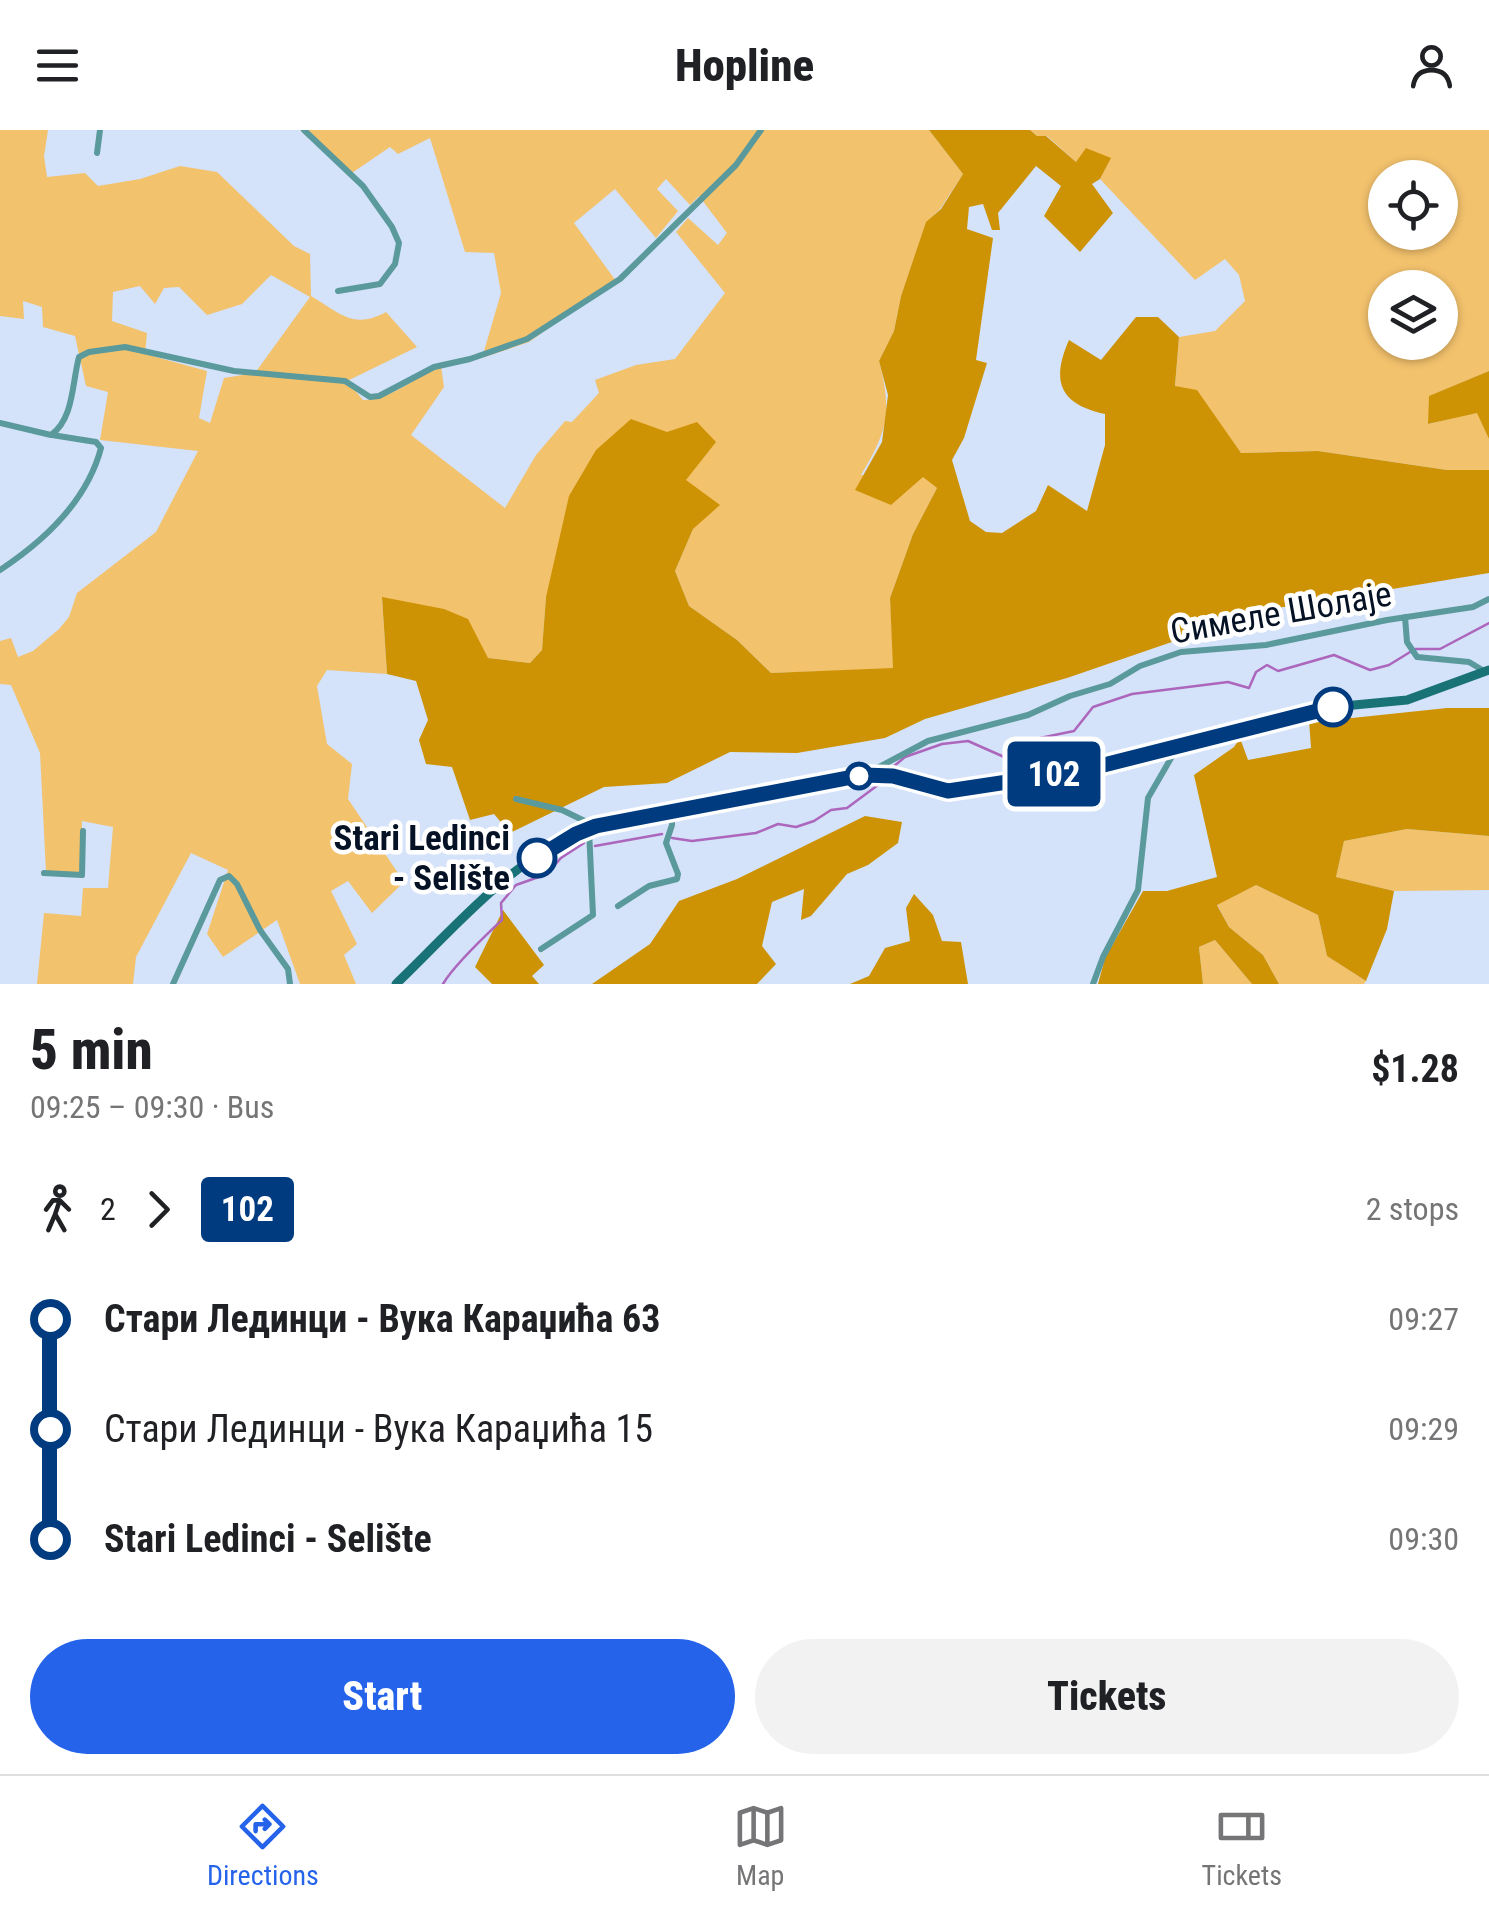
<!DOCTYPE html>
<html lang="en">
<head>
<meta charset="utf-8">
<style>
	body { margin:0; font-family:"Roboto Condensed",sans-serif; background:#f2f2f2; color:#202124; height:100vh; display:flex; flex-direction:column; font-size:38px; white-space:nowrap }
	* { box-sizing:border-box; margin:0 }
	p { font-size:32px; color:#757577 }
	.icon { flex:none; width:55px; height:55px; fill:none; stroke:currentColor; stroke-width:2; stroke-linecap:round; stroke-linejoin:round }
	.map { position:relative; height:854px; overflow:hidden }
	.details { display:flex; flex-direction:column; background:#fff; flex:1 }
	.details>* { flex:none }
	.badge { padding:0 20px; border-radius:8px; font-size:35px; line-height:65px }
	.tools { position:absolute; left:1368px; top:30px; display:grid; gap:20px }
	.tools a { display:grid; place-items:center; width:90px; height:90px; border-radius:50%; background:#fff; box-shadow:0 2px 8px #0004; font-size:50px }
	.map>.badge { position:absolute; translate:-50% -50%; box-shadow:0 0 0 5px #fff }
	.legs { display:flex; align-items:center; gap:15px; height:110px; padding:0 30px; font-size:32px }
	.legs p { margin-inline-start:auto }
	.summary { display:flex; align-items:center; justify-content:space-between; height:170px; padding:0 30px }
	h1 { font-size:55px; font-weight:800; line-height:75px }
	.primary-button { display:flex; gap:20px; margin-top:auto; padding:20px 30px }
	.primary-button a { flex:1; height:115px; border-radius:60px; background:#2563eb; color:#fff; font-size:40px; font-weight:800; line-height:115px; text-align:center }
	.primary-button a+a { background:#f2f2f2; color:#202124 }
	ul { padding:0 30px; list-style:none }
	li { display:flex; align-items:center; gap:35px; height:110px; font-size:38px }
	li i { display:grid; place-items:center; width:15px; height:100%; margin:0 12px; background:currentColor }
	li i::after { content:''; width:25px; height:25px; margin:-12px; border:8px solid; border-radius:50%; background:#fff }
	li p { margin-inline-start:auto }
	li:first-child i { background:linear-gradient(#0000 50%,currentColor 0) }
	li:last-child i { background:linear-gradient(currentColor 50%,#0000 0) }
	header { display:flex; justify-content:space-between; align-items:center; height:130px; padding:0 30px; background:#fff; font-size:45px; font-weight:800 }
	.tabs { display:flex; justify-content:space-around; align-items:center; height:140px; border-top:2px solid #e0e0e0; background:#fff; font-size:28px; color:#757577 }
	.tabs a { display:grid; justify-items:center; gap:5px }
	.tabs .current { color:#2563eb }
	.map>svg:first-child { display:block }
	.green { fill:#f3c26d; fill-rule:evenodd }
	.forest { fill:#ce9304 }
	.lines { fill:none; stroke-linecap:round; stroke-linejoin:round }
	.stream { stroke:#ac66bc; stroke-width:2.5 }
	.street { stroke:#5a999c; stroke-width:6 }
	.secondary { stroke:#197276; stroke-width:9 }
	.line-1-casing { stroke:#fff; stroke-width:22 }
	.line-1 { stroke:#003b80; stroke-width:15 }
	.stop-1-dot { fill:#fff; stroke:#003b80; stroke-width:5 }
	.labels { text-anchor:middle; dominant-baseline:central; stroke-width:9; stroke-linejoin:round; paint-order:stroke }
	.street-label { font-size:35px; fill:#051124; stroke:#fff }
	.stop-label { font-size:35px; font-weight:bold; fill:#051124; stroke:#fff; text-anchor:end }
</style>
</head>
<body>
<header><svg class="icon" aria-label="menu" viewBox="0 0 24 24"><path d="M4 6h16M4 12h16M4 18h16"/></svg>Hopline<svg class="icon" aria-label="person" viewBox="0 0 24 24"><circle cx="12" cy="8" r="4"/><path d="M4 21q1-7 8-7t8 7"/></svg></header>
<div class="map">
<svg width="1489" height="854" viewBox="0 0 1489 854">
	<rect width="100%" height="100%" fill="#d4e2fa"/>
	<path class="green" d="M0 0H48L44 26 47 47 85 43 98 56 140 49 180 36 217 42 294 116 310 124 311 166C340 183 353 200 386 182L417 217 347 251 363 270C390 271 416 246 441 236L444 257 411 305 505 378 536 325 565 291 572 292 599 263 595 250 636 235 675 229 725 163 676 102 688 88 718 115 727 103 699 66 690 75 666 49 657 59 678 81 656 108 615 59 574 93 616 151 529 212 482 228 501 163 494 123 465 122 430 8 398 24 390 17 349 45 300 0H929L963 44 940 79 926 93 901 166 894 201 879 231C892 281 888 301 861 345L923 346 937 358 913 404 890 468 894 539 771 543 737 510 689 476 675 441 693 399 546 467 542 520 530 533 488 528 382 468 387 544 327 540 317 556 327 614 352 634 348 669 404 752 372 783 348 751 331 761 357 814 344 825 356 854H300L277 790 223 827 207 804 228 740 191 723 136 827 133 854H37L44 783 81 786 83 758H108L113 697 82 691V744L46 742 40 623 11 555 0 554V511L11 508 18 527 33 521 59 499 69 487 77 463 156 402 198 321 100 310 108 262 86 256 75 206 43 197 42 177 23 171 24 189 0 186ZM271 145 310 167 255 243 224 248 210 293 199 288 207 241 145 224 147 203 112 191 113 162 140 156 155 174 164 158 179 157 207 185 242 174Z
		M1030 0H1489V241L1430 266 1429 294 1478 282 1489 309V340H1447L1318 321 1241 323 1175 257 1179 207 1215 201 1245 171 1239 145 1225 129 1195 150 1100 49 1110 29 1076 32 1047 6H1037ZM1385 48H1440V102H1385ZM1385 158H1440V212H1385Z
		M1407 699 1489 706V760L1394 761 1336 747 1344 711Z
		M1256 755 1318 785 1327 826 1366 851 1364 854H1279L1263 825 1229 797 1217 774Z
		M1215 810 1252 854H1203L1199 817Z"/>
	<path class="forest" d="M929 0H1030L1037 6H1046L1076 32 1086 18 1111 28 1100 49 1092 54 1113 83 1080 122 1044 86 1061 56 1036 36 998 83 1000 100H992L983 74 969 77 967 99 993 108 976 230 987 233 964 308 952 330 970 391 986 402 1002 403 1036 381 1048 355 1087 381 1105 315V284C1059 274 1051 251 1069 210L1101 230 1136 187H1158L1179 207 1175 256 1197 260 1241 323 1318 321 1447 340H1489V443L1265 480 1067 548 925 589 885 608 797 623 730 622 667 653 604 657 510 703 494 684 470 690 452 637 426 634 419 610 428 590 416 551 387 544 382 467 444 479 468 489 488 528 530 533 542 520 546 467 569 366 596 320 631 289 667 302 697 292 716 312 686 350 720 375 693 399 675 441 689 476 737 510 771 543 893 538 890 468 913 404 937 358 923 347 891 375 855 360 882 312 888 265 879 231 894 201 901 166 926 92 941 79 963 44Z
		M1489 241V309L1477 283 1428 294 1429 266Z
		M1447 578H1489V706L1407 699 1344 711 1336 747 1394 761 1387 799 1366 851 1327 826 1318 785 1256 755 1217 775 1229 797 1263 825 1279 854H1252L1215 810 1199 817 1203 854H1098L1105 828 1143 761H1167L1217 747 1194 645 1234 617 1240 608 1248 630 1311 618 1309 590 1334 584 1352 588Z
		M865 686 902 692 898 713 868 735 847 744 811 786 801 790 804 759 772 772 762 816 776 834 757 854H592L650 814 679 771 737 749Z
		M914 764 933 785 942 811 961 812 968 854H850L869 846 885 818 910 811 906 778Z
		M503 780 544 835 532 846 539 854H492L475 837Z"/>
	<g class="lines">
		<path class="stream" d="M888 641 905 627 942 614 968 611 1011 630 1024 626 1040 608 1074 601 1093 577 1132 564 1228 552 1249 558 1256 542 1267 535 1278 541 1334 525 1370 540 1389 535 1415 519H1440L1489 493
			M672 708 692 711 756 703 778 694 796 697 814 691 831 680 847 678 882 652
			M595 716 662 704
			M443 854C454 835 485 806 502 790L501 773 516 755 547 744 561 728 584 713"/>
		<path class="street" d="M304 0 363 56 392 97 399 113 395 134 380 154 338 161
			M97 23 100 0
			M0 293 51 305C74 289 72 252 79 227L89 222 125 217 234 241 345 251 370 267 379 266 434 237 470 229 527 209 620 149 736 35 761 0
			M0 440C44 411 87 371 101 318L96 312 52 305
			M1405 487 1407 512 1417 527 1469 532 1484 541
			M864 645 928 611 1028 585 1070 566 1110 554 1140 536 1181 522 1266 515 1387 490 1473 477 1489 469
			M516 669 562 680 595 696
			M44 743 82 745 83 701
			M618 776 649 756 677 749 678 744 666 713 672 695V681
			M541 819 593 785 589 700
			M173 854 220 750 229 746 237 754 260 800 288 839 290 854
			M1093 854 1103 827 1138 760 1148 668 1178 616"/>
		<path class="secondary" d="M396 854C456 797 515 723 596 697L863 645 893 647 947 661 1080 641 1297 584 1333 577 1407 570 1489 540"/>
	</g>
	<g class="lines">
		<g class="line-1-casing">
			<path id="line-1" d="M537 728 576 704 596 696 863 645 893 646 948 661 1080 641 1333 577"/>
		</g>
		<use href="#line-1" class="line-1"/>
	</g>
	<g class="stop-1-dot">
		<circle cx="1333" cy="577" r="18"/>
		<circle cx="859" cy="646" r="12"/>
		<circle cx="537" cy="728" r="18"/>
	</g>
	<g class="labels">
		<g class="street-label">
			<text transform="translate(1281 483) rotate(-10)">Симеле Шолаје</text>
		</g>
		<g class="stop-label">
			<text x="510" y="708">Stari Ledinci<tspan x="510" dy="40">- Selište</tspan></text>
		</g>
	</g>
</svg>
<div class="tools">
<a><svg class="icon" aria-label="locate" viewBox="0 0 24 24"><circle cx="12" cy="12" r="6"/><path d="M12 2v4M12 18v4M2 12h4M18 12h4"/></svg></a>
<a><svg class="icon" aria-label="layers" viewBox="0 0 24 24"><path d="M12 4l9 5-9 5-9-5zM3 14l9 5 9-5"/></svg></a>
</div>
<b class="badge" style="left:1054px;top:644px;background:#003b80;color:#fff">102</b>
</div>
<section class="details">
<div class="summary"><div><h1>5 min</h1><p>09:25 – 09:30 · Bus</p></div><b>$1.28</b></div>
<div class="legs"><svg class="icon" aria-label="walk" viewBox="0 0 24 24"><circle cx="13" cy="4" r="2"/><path d="M13 8l-2 6 4 7M11 14l-3 7M7 12l3-4h3l4 4"/></svg>2<svg class="icon" aria-label="forward" viewBox="0 0 24 24"><path d="M9 5l7 7-7 7"/></svg><b class="badge" style="background:#003b80;color:#fff">102</b><p>2 stops</p></div>
<ul>
<li><i style="color:#003b80"></i><b>Стари Лединци - Вука Караџића 63</b><p>09:27</p></li>
<li><i style="color:#003b80"></i><span>Стари Лединци - Вука Караџића 15</span><p>09:29</p></li>
<li><i style="color:#003b80"></i><b>Stari Ledinci - Selište</b><p>09:30</p></li>
</ul>
<div class="primary-button"><a>Start</a><a>Tickets</a></div>
</section>
<nav class="tabs">
<a class="current"><svg class="icon" aria-label="directions" viewBox="0 0 24 24"><path d="M12 3l9 9-9 9-9-9zM9 14v-3h6M13 9l2 2-2 2"/></svg>Directions</a>
<a><svg class="icon" aria-label="map" viewBox="0 0 24 24"><path d="M3 6l6-2 6 2 6-2v14l-6 2-6-2-6 2zM9 4v14M15 6v14"/></svg>Map</a>
<a><svg class="icon" aria-label="tickets" viewBox="0 0 24 24"><path d="M3 7h18v10H3zM15 7v10"/></svg>Tickets</a>
</nav>
</body>
</html>
